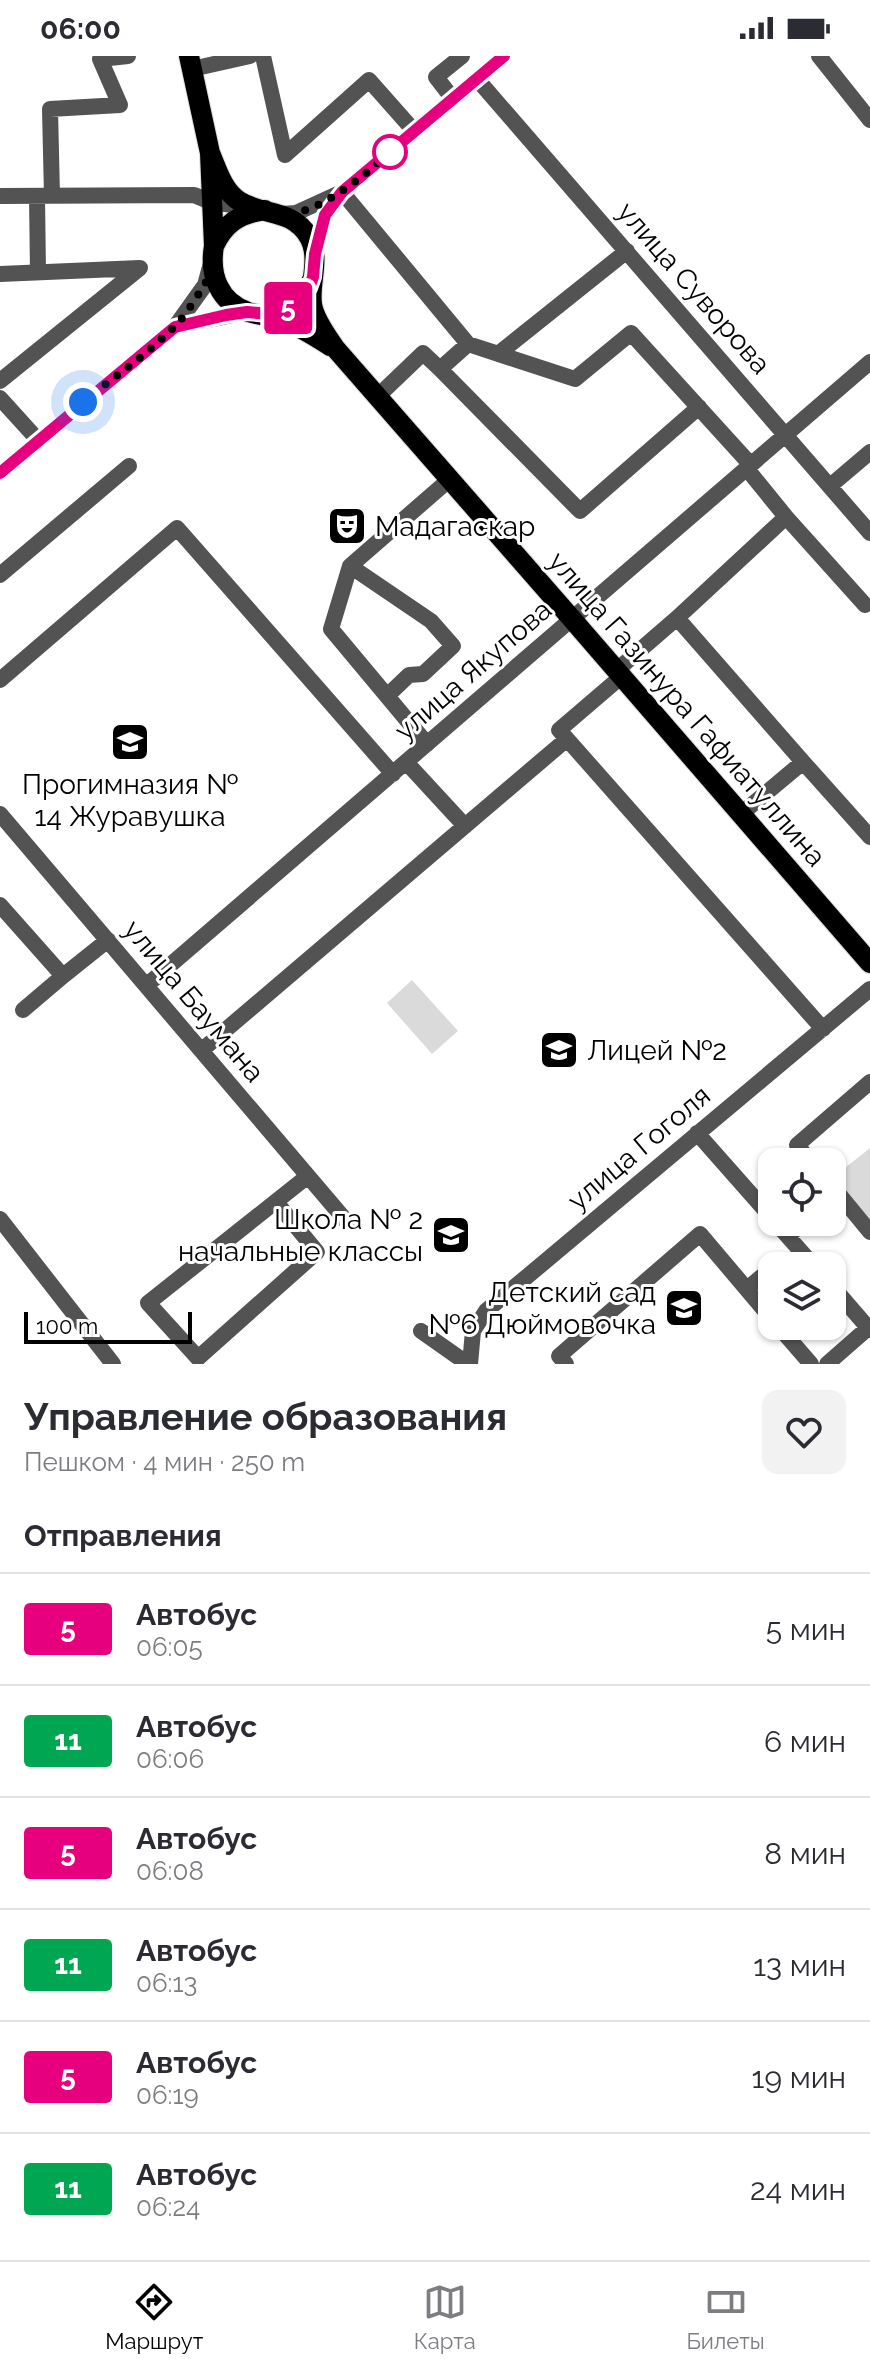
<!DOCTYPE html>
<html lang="ru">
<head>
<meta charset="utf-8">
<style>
	body { margin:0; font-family:Raleway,sans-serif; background:#f2f2f3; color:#2b2b33; height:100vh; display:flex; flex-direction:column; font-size:30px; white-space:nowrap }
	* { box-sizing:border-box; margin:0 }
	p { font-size:26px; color:#7c7c81 }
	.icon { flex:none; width:44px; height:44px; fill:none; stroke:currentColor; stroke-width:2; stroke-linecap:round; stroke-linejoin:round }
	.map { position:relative; height:1308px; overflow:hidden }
	.sheet { display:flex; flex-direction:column; background:#fff; flex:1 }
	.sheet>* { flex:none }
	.badge { padding:0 16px; border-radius:6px; font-size:28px; line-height:52px }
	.buttons { position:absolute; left:758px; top:1092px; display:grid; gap:16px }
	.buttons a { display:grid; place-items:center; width:88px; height:88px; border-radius:16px; background:#fff; box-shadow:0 2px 6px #0004; font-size:40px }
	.scale { position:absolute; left:24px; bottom:20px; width:168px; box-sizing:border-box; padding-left:8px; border:4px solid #000; border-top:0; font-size:22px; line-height:28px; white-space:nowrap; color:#000; -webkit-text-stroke:6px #fff; paint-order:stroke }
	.you { position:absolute; width:40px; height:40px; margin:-20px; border:6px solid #fff; border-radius:50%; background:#1a73e8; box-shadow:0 0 0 12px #1a73e833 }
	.map>.badge { position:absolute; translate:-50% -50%; box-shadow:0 0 0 4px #fff }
	h2 { padding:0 24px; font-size:30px; line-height:72px }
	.round { display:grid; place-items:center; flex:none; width:84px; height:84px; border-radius:16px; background:#f2f2f3 }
	.overview { display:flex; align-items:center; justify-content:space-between; height:136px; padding:0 24px }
	h1 { font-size:38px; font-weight:700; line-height:60px }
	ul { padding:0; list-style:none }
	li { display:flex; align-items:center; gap:24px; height:112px; padding:0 24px; border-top:2px solid #e1e1e2 }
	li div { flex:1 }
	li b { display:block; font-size:30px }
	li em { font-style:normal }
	li .badge { min-width:88px; font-weight:700; text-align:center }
	.status { display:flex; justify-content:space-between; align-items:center; height:56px; padding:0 40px; background:#fff; direction:ltr }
	.status svg { height:22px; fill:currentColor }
	.tab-bar { display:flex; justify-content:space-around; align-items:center; height:112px; border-top:2px solid #e1e1e2; background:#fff; font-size:22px; color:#7c7c81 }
	.tab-bar a { display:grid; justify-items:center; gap:4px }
	.tab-bar .selected { color:#000 }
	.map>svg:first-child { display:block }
	.green { fill:#dadada }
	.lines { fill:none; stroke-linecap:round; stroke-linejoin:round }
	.major-casing { stroke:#dbdbdb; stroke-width:22 }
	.minor { stroke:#535353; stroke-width:16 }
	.major { stroke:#000; stroke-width:20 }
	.line-casing { stroke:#fff; stroke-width:18 }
	.line { stroke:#e6007e; stroke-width:12 }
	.walk { stroke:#000; stroke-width:8; stroke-dasharray:0 14.4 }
	.stop-dot { fill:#fff; stroke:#e6007e; stroke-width:4 }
	.labels { text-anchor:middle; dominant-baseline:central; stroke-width:6; stroke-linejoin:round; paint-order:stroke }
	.street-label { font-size:28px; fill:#000; stroke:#fff }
	.poi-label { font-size:28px; fill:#000; stroke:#fff; text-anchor:start }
</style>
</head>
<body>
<div class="status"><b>06:00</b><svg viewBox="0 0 49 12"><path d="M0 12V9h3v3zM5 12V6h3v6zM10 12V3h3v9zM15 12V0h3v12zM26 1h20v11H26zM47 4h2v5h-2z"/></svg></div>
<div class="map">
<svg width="870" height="1308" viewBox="0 0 870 1308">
	<rect width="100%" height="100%" fill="#fff"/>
	<path class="green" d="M412 924 458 975 432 998 387 947Z
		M870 1092V1165L835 1120Z"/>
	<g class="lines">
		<g class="major-casing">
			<path id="major" d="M189 0 210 97 214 190C209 219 219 246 248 256 258 259 269 260 279 263 298 269 314 280 330 290
				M210 97C217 113 223 135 239 145 262 160 292 152 309 181 321 202 309 226 312 248 314 263 327 280 335 292L572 563 870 907
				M214 190C225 167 239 158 265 154
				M265 258C289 255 304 243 313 222"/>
		</g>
		<path class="minor" d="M263 0 285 99 369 24 415 76
			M819 0 870 64
			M192 13 250 0
			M477 23 870 477
			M453 43 436 21 462 0
			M342 136 468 288
			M0 140 194 139 211 146 247 151
			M52 140 50 53 120 49 100 3 128 0
			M37 141 38 216
			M282 158 296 157 342 136 504 0
			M315 198 325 159 341 137
			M0 218 140 212 0 325
			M175 271 247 256
			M498 298 627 195
			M440 313 580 455 699 351
			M377 341 423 297 440 313 468 288 575 323 631 277 751 409
			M0 342 38 384
			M0 417 175 271 205 229 211 207
			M830 430 870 396
			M786 461 865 549
			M350 510 450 423
			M0 519 129 410
			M677 562 786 461 747 413
			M617 614 677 562 803 706
			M0 624 177 472 393 718
			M387 640 409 619 423 618 453 590 431 565 350 510 331 573 427 688
			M567 683 559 674 622 620
			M406 706 465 770
			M0 758 347 1166
			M741 758 803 706 870 781
			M0 849 63 920 23 954
			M63 920 108 884
			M147 929 870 306
			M202 994 567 683 823 973
			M697 1077 772 1162
			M811 1106 797 1089 870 1026
			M832 1142 838 1137 870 1176
			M276 1146 317 1196 198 1302 148 1247 308 1120
			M0 1163 113 1308
			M775 1166 814 1210
			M788 1180 804 1166
			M832 1230 870 1274
			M747 1233 772 1212
			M778 1270 811 1308
			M421 1275 468 1308
			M470 1308 473 1275 486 1255 870 933
			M566 1308 559 1300 700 1178 772 1263
			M827 1308 868 1272"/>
		<use href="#major" class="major"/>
	</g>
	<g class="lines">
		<g class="line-casing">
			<path id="line" d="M0 417 175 271 226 259 247 256 269 258 292 249 309 232 313 221 315 198 325 159 342 136 504 0"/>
		</g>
		<use href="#line" class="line"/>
		<path class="walk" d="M83 346C113 322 146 299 173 272 184 262 194 245 202 233 217 211 208 187 230 167 253 146 270 161 294 157 328 151 367 117 390 96"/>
	</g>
	<defs>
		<g id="theatre-square" transform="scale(2)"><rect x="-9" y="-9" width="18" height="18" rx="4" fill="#000" stroke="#fff"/><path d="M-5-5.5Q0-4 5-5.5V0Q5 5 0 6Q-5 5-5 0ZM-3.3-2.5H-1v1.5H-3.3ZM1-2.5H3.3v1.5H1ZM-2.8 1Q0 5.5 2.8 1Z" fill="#fff"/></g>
		<g id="school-square" transform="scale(2)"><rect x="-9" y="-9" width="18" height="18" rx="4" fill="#000" stroke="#fff"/><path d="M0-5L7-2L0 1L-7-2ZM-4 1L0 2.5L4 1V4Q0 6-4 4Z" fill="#fff"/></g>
	</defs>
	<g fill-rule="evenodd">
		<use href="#theatre-square" x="347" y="470"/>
		<use href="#school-square" x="130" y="686"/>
		<use href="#school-square" x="559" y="994"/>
		<use href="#school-square" x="451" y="1179"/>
		<use href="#school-square" x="684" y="1252"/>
	</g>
	<circle class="stop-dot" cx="390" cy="96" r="16"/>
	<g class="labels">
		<g class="street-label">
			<text transform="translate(694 232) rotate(49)">улица Суворова</text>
			<text transform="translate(473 614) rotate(-41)">улица Якупова</text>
			<text transform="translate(687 653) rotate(49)">улица Газинура Гафиатуллина</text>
			<text transform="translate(194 945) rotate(50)">улица Баумана</text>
			<text transform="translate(639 1092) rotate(-40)">улица Гоголя</text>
		</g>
		<g class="poi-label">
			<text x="375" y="470">Мадагаскар</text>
			<text x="130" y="728" text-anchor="middle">Прогимназия №<tspan x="130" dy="32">14 Журавушка</tspan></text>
			<text x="587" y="994">Лицей №2</text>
			<text x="423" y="1163" text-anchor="end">Школа № 2<tspan x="423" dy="32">начальные классы</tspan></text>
			<text x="656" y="1236" text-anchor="end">Детский сад<tspan x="656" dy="32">№6 Дюймовочка</tspan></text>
		</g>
	</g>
</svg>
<div class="buttons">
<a><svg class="icon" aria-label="locate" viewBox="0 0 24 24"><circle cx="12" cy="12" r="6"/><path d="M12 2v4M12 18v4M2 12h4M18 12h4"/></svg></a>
<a><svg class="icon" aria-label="layers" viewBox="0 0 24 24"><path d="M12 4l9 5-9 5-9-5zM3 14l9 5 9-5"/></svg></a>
</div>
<div class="scale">100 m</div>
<div class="you" style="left:83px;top:346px"></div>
<b class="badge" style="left:288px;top:252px;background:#e6007e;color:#fff">5</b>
</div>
<section class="sheet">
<div class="overview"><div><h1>Управление образования</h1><p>Пешком · 4 мин · 250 m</p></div><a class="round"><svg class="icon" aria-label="heart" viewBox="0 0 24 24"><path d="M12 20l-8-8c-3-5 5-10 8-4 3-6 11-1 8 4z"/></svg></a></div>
<h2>Отправления</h2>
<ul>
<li><span class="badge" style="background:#e6007e;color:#fff">5</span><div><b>Автобус</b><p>06:05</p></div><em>5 мин</em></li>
<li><span class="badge" style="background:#00a651;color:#fff">11</span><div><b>Автобус</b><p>06:06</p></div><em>6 мин</em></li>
<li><span class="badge" style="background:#e6007e;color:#fff">5</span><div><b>Автобус</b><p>06:08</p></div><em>8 мин</em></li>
<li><span class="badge" style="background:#00a651;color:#fff">11</span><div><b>Автобус</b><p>06:13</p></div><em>13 мин</em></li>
<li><span class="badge" style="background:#e6007e;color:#fff">5</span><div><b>Автобус</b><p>06:19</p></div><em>19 мин</em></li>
<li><span class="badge" style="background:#00a651;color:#fff">11</span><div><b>Автобус</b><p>06:24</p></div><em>24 мин</em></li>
</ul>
</section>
<nav class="tab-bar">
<a class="selected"><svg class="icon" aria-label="directions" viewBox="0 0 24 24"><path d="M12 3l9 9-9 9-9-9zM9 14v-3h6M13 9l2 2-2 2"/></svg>Маршрут</a>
<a><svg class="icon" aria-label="map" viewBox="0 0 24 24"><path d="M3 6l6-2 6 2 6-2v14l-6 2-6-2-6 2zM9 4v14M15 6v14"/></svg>Карта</a>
<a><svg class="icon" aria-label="tickets" viewBox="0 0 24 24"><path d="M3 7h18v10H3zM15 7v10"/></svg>Билеты</a>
</nav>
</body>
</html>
